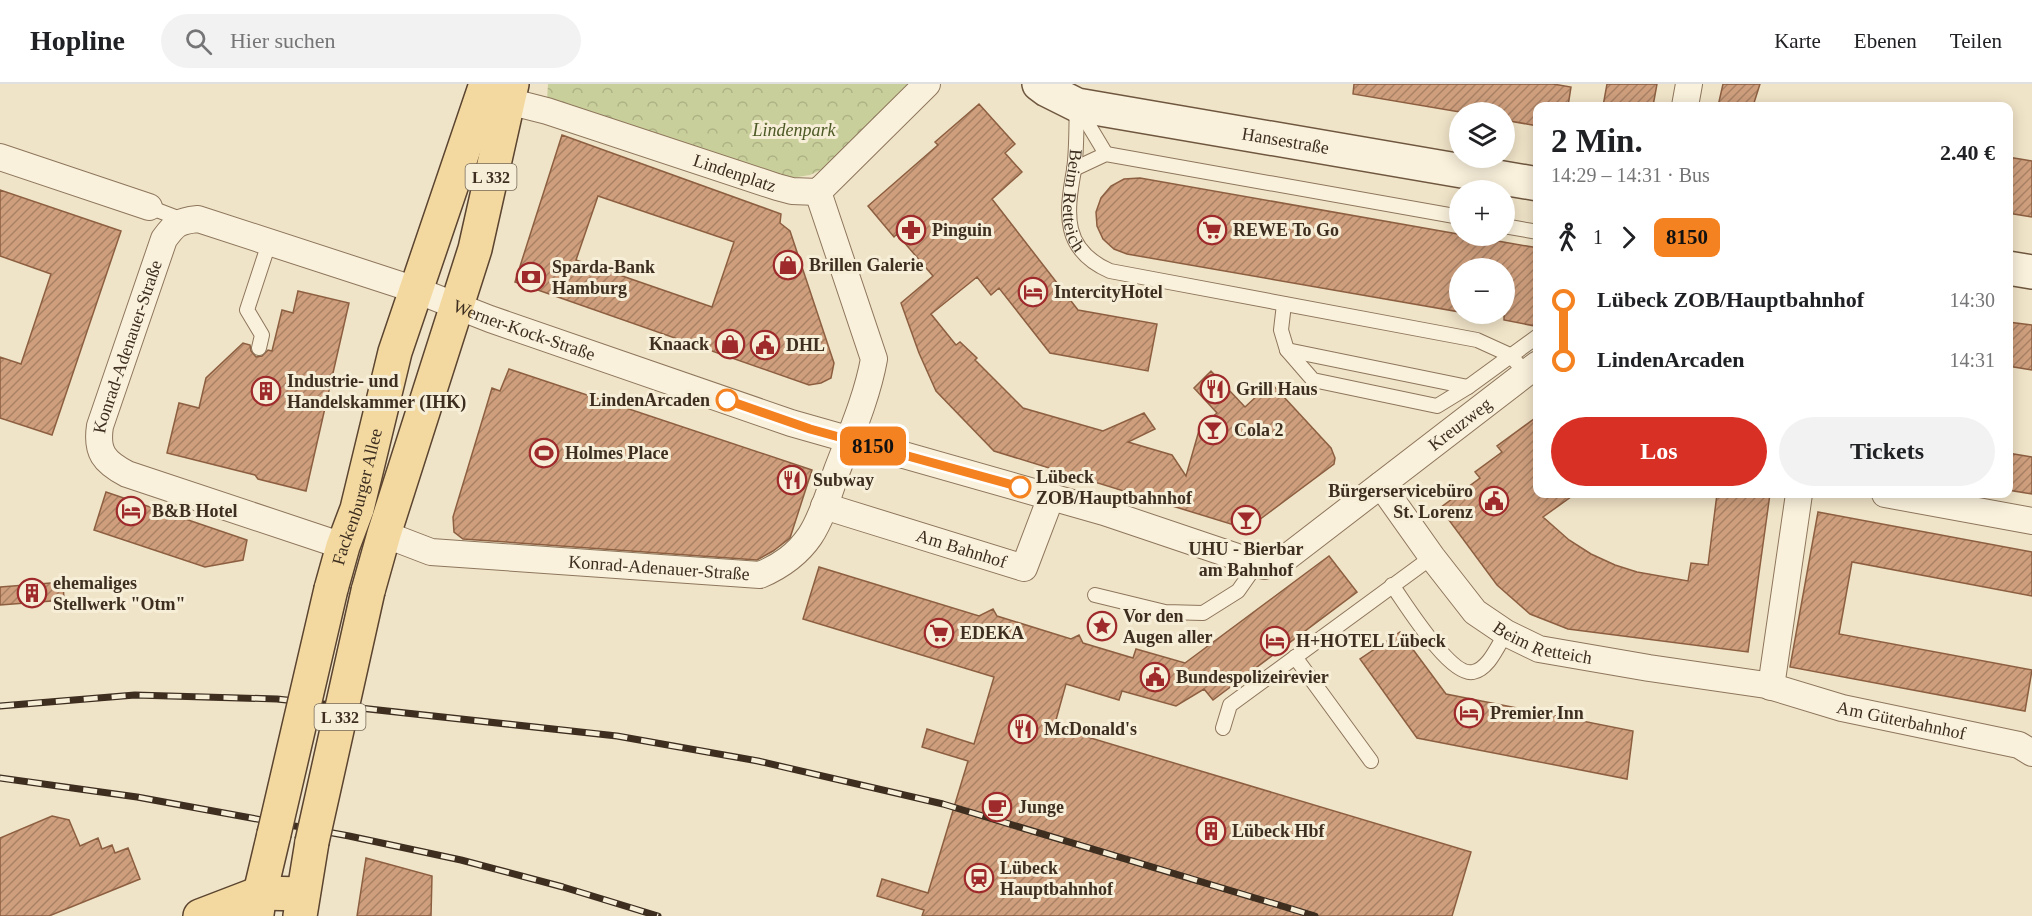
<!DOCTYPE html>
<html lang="de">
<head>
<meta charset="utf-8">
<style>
	body { margin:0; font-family:"Times New Roman",serif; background:#f2f2f2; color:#202124; height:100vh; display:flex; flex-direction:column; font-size:22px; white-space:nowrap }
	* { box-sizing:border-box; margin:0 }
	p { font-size:20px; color:#757577 }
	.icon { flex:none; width:33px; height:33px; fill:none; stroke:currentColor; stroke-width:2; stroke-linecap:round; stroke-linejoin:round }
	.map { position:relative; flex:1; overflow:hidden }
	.details { position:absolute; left:1533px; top:18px; width:480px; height:396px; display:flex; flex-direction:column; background:#fff; border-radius:12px; box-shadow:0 3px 15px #0003 }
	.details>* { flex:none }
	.badge { padding:0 12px; border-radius:9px; font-size:21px; line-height:39px }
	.buttons { position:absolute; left:1449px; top:18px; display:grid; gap:12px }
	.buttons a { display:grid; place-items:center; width:66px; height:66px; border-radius:50%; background:#fff; box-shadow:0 3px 15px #0003; font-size:30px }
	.map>.badge { position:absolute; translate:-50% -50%; box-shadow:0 0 0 3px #fff }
	.legs { display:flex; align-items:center; gap:9px; height:66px; padding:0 18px; font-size:20px }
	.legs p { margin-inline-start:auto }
	.headline { display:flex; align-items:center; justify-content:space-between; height:102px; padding:0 18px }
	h1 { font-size:33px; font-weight:600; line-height:45px }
	.action { display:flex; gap:12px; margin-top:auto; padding:12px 18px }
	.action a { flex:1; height:69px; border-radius:36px; background:#d93025; color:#fff; font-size:24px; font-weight:600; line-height:69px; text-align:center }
	.action a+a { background:#f2f2f2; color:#202124 }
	ul { padding:0 18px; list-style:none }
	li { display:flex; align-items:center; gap:21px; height:60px; font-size:22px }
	li i { display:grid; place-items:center; width:9px; height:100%; margin:0 8px; background:currentColor }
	li i::after { content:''; width:15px; height:15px; margin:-8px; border:4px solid; border-radius:50%; background:#fff }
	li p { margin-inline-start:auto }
	li:first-child i { background:linear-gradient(#0000 50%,currentColor 0) }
	li:last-child i { background:linear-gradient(currentColor 50%,#0000 0) }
	header { display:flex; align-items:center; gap:36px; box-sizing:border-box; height:84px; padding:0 30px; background:#fff; border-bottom:2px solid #e0e0e0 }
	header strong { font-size:28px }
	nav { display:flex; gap:33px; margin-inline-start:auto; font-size:21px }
	.search { width:420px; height:54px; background:#f2f2f2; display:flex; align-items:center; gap:15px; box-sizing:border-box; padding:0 21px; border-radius:33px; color:#757577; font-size:22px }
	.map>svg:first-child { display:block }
	.park { fill:url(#park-crowns) }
	.building { fill:url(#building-hatch); stroke:#8d5f41; stroke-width:1.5; fill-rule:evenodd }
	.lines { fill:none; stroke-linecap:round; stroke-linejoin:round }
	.lane-casing { stroke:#8d765c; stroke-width:16 }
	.street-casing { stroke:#8d765c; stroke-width:28 }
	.secondary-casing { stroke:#6f573f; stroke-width:36 }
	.primary-casing { stroke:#5b4430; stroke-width:36 }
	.lane { stroke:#faf1dc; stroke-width:14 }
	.street { stroke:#faf1dc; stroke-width:26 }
	.secondary { stroke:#faf1dc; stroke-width:33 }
	.primary { stroke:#f3d9a0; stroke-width:33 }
	.rail-casing { stroke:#3d2e20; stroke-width:7 }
	.rail { stroke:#f7eed8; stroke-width:4.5; stroke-dasharray:14; stroke-linecap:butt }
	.primary-bridge-casing { stroke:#5b4430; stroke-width:36; stroke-linecap:butt }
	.primary-bridge { stroke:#f3d9a0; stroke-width:33 }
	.line-1-casing { stroke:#fff; stroke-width:14 }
	.line-1 { stroke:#f58220; stroke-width:9 }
	.stop-1-dot { fill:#fff; stroke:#f58220; stroke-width:3 }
	.labels { text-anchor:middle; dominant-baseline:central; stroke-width:6; stroke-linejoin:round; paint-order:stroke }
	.shield { fill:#f7eed8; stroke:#756857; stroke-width:1.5 }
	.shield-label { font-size:16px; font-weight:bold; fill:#3d2e20 }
	.park-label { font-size:18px; font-style:italic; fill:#4d5a26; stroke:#f7eed8 }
	.street-label { font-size:18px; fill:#3d2e20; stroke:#f7eed8 }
	.poi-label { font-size:18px; font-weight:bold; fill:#3d2e20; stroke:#f7eed8; text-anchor:start }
	.stop-label { font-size:18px; font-weight:bold; fill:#3d2e20; stroke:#f7eed8; text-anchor:end }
</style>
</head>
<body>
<header>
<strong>Hopline</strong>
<div class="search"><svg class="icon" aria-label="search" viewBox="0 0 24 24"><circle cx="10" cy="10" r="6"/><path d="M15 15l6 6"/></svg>Hier suchen</div>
<nav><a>Karte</a><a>Ebenen</a><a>Teilen</a></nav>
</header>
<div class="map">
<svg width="2032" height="832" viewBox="0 0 2032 832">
	<defs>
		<pattern id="park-crowns" width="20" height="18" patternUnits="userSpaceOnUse" patternTransform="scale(1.5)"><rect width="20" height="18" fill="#c9cf9b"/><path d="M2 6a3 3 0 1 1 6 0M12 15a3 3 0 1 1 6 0" fill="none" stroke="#aeb285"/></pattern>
		<pattern id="building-hatch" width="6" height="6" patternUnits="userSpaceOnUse" patternTransform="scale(1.5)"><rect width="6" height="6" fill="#cf9f7d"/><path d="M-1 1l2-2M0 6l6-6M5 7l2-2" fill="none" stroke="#a98266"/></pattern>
	</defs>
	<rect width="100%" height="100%" fill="#f0e4c8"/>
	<path class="park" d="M548 0H914L827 83 810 91 791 94 547 16Z"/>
	<path class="building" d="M1354 0H1553L1571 3 1568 22H1538V42L1504 36V28H1460L1353 10Z
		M1607 0H1657L1653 22H1603Z
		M1723 0H1760L1753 22H1718Z
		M979 20 1015 60 1005 69 1022 88 992 115 1078 226 1157 240 1148 287 1050 269 999 204 991 211 977 193 931 230 956 261 960 258 977 274 975 276 1023 324 1103 347 1144 329 1155 345 1128 358 1172 371 1186 392 1200 343 1217 329 1194 304 1211 287 1245 323 1271 299 1331 364 1335 374 1334 380 1247 445 994 367 936 307 919 269 901 219 933 192 897 150 894 153 868 122 938 61 935 58Z
		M562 51 781 130 780 139 790 147 834 279 831 294 821 299 809 301 515 198ZM598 112 734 158 712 223 576 176Z
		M2008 73 2032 77V133L2008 129Z
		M1140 94 1538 164V228L1535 242 1504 236V184H1460V228L1127 170 1114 165 1103 155 1097 142 1096 128 1101 114 1111 102 1124 95Z
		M0 106 121 147 52 351 0 334V273L21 280 51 190 0 172Z
		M298 207 349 219 306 407 258 395 255 391 167 369 179 319 199 324 206 294 243 259 250 261 251 267 256 273 262 272 268 266 272 267 282 226 293 229Z
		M2008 238 2032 241V286L2008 282Z
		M509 285 812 386 790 454 773 467 757 476 463 455 454 448 453 433 492 304 500 307Z
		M1538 332V410H1575L1543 433 1569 456 1591 470 1615 481 1637 488 1688 497 1691 479 1708 481 1717 410H1770L1748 568 1568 545 1530 530 1497 501 1440 424 1480 394 1475 388 1502 368 1497 362Z
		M2008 369 2032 373V410L2008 406Z
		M106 408 247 456 243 476 205 483 94 446Z
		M1818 428 2032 468V512L1852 478 1839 550 2032 586 2025 627 1790 583Z
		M1329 472 1357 508 1213 616 1204 605 1176 622 1122 607 1119 616 1066 600 1054 643 1471 768 1452 832H922L924 826 877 812 882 795 928 809 968 677 922 663 927 645 974 660 994 593 803 535 819 483 979 532 993 525 997 532 1071 555 1079 551 1083 559 1133 574 1136 565 1185 579Z
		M63 498 64 516 0 521V503Z
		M1400 548 1446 610 1633 647 1627 695 1417 654 1360 575Z
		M52 732 69 736 80 762 98 754 102 765 112 761 115 769 128 764 140 795 49 832H0V754Z
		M366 774 432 792 431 832H357Z"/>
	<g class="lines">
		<g class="lane-casing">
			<g id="lane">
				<path id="s1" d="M1077 21C1076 42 1077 65 1074 86 1066 130 1062 166 1110 187L1477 256 1510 271 1526 289"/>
				<path d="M1079 25 1106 70"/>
				<path d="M1074 85 1106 70 1460 133"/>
				<path d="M149 123 183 136"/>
				<path d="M1504 142 1538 148"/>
				<path d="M1284 220 1281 246 1287 266 1313 296 1437 322 1468 303 1538 252"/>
				<path d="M259 264 262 251 247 226 269 159"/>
				<path d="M1287 266 1468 303"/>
				<path d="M1392 501C1405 519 1450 593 1473 588 1489 585 1498 561 1506 549"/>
				<path d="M1095 511 1165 528 1203 529 1238 507 1257 480"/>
				<path d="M1295 573 1371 677"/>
				<path d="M1223 644 1230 621 1432 473"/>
			</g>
		</g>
		<g class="street-casing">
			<g id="street">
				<path id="s2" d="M508 17 547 27 777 103 792 107 818 108 927 0"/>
				<path d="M1685 22 1689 0"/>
				<path d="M0 73 149 123"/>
				<path id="s3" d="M1381 401 1432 473 1475 528 1506 549 1539 565 1649 584 1766 601 1842 624 2019 661 2032 669"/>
				<path d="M1885 410 2032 437"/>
				<path id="s4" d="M824 422 1024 484 1051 413"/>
				<path id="s5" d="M384 450 431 468 760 491C781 482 797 471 810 452 822 434 829 409 836 389 850 352 867 314 874 275L818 108"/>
				<path id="s6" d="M343 462 127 390C104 378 96 368 100 342L164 155C175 140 178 137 198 135L416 206 490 235 791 339 1104 428 1264 482 1282 477 1538 280"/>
				<path d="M1771 603 1799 410"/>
			</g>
		</g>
		<g class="secondary-casing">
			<g id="secondary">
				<path id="s7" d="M1039 0 1047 6 1077 21 1538 100"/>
				<path d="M2008 184 2032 188"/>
			</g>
		</g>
		<g class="primary-casing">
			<g id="primary">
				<path id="s8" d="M331 505 343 462 357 425 395 268 486 0"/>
				<path d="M368 507 384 450 475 165 512 0"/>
				<path d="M257 830 260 809 274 750"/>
				<path d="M200 832 260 809 303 810"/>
				<path d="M300 832 312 758"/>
			</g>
		</g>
		<use href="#lane" class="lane"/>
		<use href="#street" class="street"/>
		<use href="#secondary" class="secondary"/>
		<use href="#primary" class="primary"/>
		<g class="rail-casing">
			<path id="rail" d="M0 622 135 611 277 615 617 652 758 677 943 720 1315 832
				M0 694 137 713 349 752 461 776 563 803 658 832"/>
		</g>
		<use href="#rail" class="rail"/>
		<g class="primary-bridge-casing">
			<path id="primary-bridge" d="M274 750 331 505
				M312 758 368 507"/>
		</g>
		<use href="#primary-bridge" class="primary-bridge"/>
	</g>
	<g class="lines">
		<g class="line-1-casing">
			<path id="line-1" d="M727 316 810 345 1020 403"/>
		</g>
		<use href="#line-1" class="line-1"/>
	</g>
	<defs>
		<g id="pharmacy-ring" transform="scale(1.5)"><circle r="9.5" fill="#f7eed8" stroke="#9e2a2b" stroke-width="1.5"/><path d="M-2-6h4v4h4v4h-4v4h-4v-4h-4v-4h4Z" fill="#9e2a2b"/></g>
		<g id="supermarket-ring" transform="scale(1.5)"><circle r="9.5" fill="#f7eed8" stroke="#9e2a2b" stroke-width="1.5"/><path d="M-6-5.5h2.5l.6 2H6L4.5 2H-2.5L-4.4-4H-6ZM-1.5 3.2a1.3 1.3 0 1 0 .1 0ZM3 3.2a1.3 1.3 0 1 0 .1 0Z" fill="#9e2a2b"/></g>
		<g id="shop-ring" transform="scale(1.5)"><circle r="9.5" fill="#f7eed8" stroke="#9e2a2b" stroke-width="1.5"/><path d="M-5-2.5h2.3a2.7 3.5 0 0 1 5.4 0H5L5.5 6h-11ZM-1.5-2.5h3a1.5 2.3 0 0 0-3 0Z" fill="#9e2a2b"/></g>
		<g id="bank-ring" transform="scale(1.5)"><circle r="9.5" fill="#f7eed8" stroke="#9e2a2b" stroke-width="1.5"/><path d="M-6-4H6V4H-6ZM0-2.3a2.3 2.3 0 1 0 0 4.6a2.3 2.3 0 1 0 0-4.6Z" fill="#9e2a2b"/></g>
		<g id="hotel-ring" transform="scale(1.5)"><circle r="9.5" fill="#f7eed8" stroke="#9e2a2b" stroke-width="1.5"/><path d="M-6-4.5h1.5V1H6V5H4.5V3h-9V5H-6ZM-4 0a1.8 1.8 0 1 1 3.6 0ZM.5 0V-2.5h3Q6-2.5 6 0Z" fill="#9e2a2b"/></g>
		<g id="civic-ring" transform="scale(1.5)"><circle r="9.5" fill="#f7eed8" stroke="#9e2a2b" stroke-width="1.5"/><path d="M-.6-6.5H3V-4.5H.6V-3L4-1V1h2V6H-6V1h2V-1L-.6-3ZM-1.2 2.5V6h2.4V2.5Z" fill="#9e2a2b"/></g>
		<g id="restaurant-ring" transform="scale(1.5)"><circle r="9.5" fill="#f7eed8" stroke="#9e2a2b" stroke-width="1.5"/><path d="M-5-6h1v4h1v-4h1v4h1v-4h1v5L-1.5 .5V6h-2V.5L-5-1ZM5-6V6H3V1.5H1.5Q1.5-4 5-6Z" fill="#9e2a2b"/></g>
		<g id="building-ring" transform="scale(1.5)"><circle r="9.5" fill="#f7eed8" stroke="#9e2a2b" stroke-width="1.5"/><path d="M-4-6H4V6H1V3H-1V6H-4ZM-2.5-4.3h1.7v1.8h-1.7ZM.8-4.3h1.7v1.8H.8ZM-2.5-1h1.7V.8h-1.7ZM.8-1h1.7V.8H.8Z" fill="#9e2a2b"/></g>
		<g id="bar-ring" transform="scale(1.5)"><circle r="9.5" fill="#f7eed8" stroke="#9e2a2b" stroke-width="1.5"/><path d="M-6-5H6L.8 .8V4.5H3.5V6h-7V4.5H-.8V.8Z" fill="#9e2a2b"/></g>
		<g id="stadium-ring" transform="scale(1.5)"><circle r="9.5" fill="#f7eed8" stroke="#9e2a2b" stroke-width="1.5"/><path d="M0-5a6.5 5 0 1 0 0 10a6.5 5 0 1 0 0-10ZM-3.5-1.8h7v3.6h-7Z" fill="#9e2a2b"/></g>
		<g id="sight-ring" transform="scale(1.5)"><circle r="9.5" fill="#f7eed8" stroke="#9e2a2b" stroke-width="1.5"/><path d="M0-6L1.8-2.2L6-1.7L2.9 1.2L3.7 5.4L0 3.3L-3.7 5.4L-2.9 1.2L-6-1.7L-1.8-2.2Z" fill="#9e2a2b"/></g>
		<g id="cafe-ring" transform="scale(1.5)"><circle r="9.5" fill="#f7eed8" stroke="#9e2a2b" stroke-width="1.5"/><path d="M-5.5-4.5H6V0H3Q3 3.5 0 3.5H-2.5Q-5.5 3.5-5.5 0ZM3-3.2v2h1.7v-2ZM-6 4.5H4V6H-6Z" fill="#9e2a2b"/></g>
		<g id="station-ring" transform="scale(1.5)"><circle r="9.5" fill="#f7eed8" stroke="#9e2a2b" stroke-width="1.5"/><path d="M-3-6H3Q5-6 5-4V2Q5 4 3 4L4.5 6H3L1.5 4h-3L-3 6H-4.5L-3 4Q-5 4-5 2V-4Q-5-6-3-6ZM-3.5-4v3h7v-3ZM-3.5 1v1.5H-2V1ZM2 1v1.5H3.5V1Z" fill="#9e2a2b"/></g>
	</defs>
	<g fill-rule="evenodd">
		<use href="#pharmacy-ring" x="911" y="146"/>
		<use href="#supermarket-ring" x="1212" y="146"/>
		<use href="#shop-ring" x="788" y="181"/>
		<use href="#bank-ring" x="531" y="193"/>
		<use href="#hotel-ring" x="1033" y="208"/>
		<use href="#shop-ring" x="730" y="260"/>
		<use href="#civic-ring" x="765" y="261"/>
		<use href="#restaurant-ring" x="1215" y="305"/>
		<use href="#building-ring" x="266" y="307"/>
		<use href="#bar-ring" x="1213" y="346"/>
		<use href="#stadium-ring" x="544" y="369"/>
		<use href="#restaurant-ring" x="792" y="396"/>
		<use href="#civic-ring" x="1494" y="417"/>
		<use href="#hotel-ring" x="131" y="427"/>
		<use href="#bar-ring" x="1246" y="436"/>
		<use href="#building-ring" x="32" y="509"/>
		<use href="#sight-ring" x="1102" y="542"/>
		<use href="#supermarket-ring" x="939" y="549"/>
		<use href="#hotel-ring" x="1275" y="557"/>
		<use href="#civic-ring" x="1155" y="593"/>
		<use href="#hotel-ring" x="1469" y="629"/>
		<use href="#restaurant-ring" x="1023" y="645"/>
		<use href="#cafe-ring" x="997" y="723"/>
		<use href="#building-ring" x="1211" y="747"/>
		<use href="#station-ring" x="979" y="794"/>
	</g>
	<g class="stop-1-dot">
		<circle cx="727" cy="316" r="10"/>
		<circle cx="1020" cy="403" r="10"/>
	</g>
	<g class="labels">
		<g class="shield">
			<rect x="465.5" y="80" width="51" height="26" rx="4.5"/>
			<rect x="314.5" y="620" width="51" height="26" rx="4.5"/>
		</g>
		<g class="shield-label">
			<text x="491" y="93">L 332</text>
			<text x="340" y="633">L 332</text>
		</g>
		<g class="park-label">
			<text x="794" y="46">Lindenpark</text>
		</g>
		<g class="street-label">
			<text stroke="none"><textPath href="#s7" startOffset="255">Hansestraße</textPath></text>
			<text stroke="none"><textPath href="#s2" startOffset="238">Lindenplatz</textPath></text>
			<text stroke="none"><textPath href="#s1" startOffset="96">Beim Retteich</textPath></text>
			<text stroke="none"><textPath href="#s6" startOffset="872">Werner-Kock-Straße</textPath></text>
			<text stroke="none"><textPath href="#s6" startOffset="372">Konrad-Adenauer-Straße</textPath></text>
			<text stroke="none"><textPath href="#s6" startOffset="1892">Kreuzweg</textPath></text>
			<text stroke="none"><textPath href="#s8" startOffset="96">Fackenburger Allee</textPath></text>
			<text stroke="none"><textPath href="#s4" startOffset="144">Am Bahnhof</textPath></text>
			<text stroke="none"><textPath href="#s5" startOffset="279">Konrad-Adenauer-Straße</textPath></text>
			<text stroke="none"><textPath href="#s3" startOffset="234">Beim Retteich</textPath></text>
			<text stroke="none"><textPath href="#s3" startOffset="602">Am Güterbahnhof</textPath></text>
		</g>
		<g class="poi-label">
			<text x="932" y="146">Pinguin</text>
			<text x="1233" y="146">REWE To Go</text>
			<text x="809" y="181">Brillen Galerie</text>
			<text x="552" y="183">Sparda-Bank<tspan x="552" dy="21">Hamburg</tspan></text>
			<text x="1054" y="208">IntercityHotel</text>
			<text x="709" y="260" text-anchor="end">Knaack</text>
			<text x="786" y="261">DHL</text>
			<text x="287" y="297">Industrie- und<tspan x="287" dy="21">Handelskammer (IHK)</tspan></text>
			<text x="1236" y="305">Grill Haus</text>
			<text x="1234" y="346">Cola 2</text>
			<text x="565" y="369">Holmes Place</text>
			<text x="813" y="396">Subway</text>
			<text x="1473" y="407" text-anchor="end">Bürgerservicebüro<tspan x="1473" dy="21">St. Lorenz</tspan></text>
			<text x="152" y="427">B&amp;B Hotel</text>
			<text x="1246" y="465" text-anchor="middle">UHU - Bierbar<tspan x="1246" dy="21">am Bahnhof</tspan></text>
			<text x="53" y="499">ehemaliges<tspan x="53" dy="21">Stellwerk "Otm"</tspan></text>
			<text x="1123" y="532">Vor den<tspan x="1123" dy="21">Augen aller</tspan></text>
			<text x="960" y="549">EDEKA</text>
			<text x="1296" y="557">H+HOTEL Lübeck</text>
			<text x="1176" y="593">Bundespolizeirevier</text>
			<text x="1490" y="629">Premier Inn</text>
			<text x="1044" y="645">McDonald's</text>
			<text x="1018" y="723">Junge</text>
			<text x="1232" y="747">Lübeck Hbf</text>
			<text x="1000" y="784">Lübeck<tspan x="1000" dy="21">Hauptbahnhof</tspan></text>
		</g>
		<g class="stop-label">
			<text x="710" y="316">LindenArcaden</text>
			<text x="1036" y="393" text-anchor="start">Lübeck<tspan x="1036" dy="21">ZOB/Hauptbahnhof</tspan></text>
		</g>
	</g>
</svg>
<div class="buttons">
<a><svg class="icon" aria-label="layers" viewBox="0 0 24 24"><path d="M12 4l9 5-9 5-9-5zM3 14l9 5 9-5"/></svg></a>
<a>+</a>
<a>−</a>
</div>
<b class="badge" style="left:873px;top:362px;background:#f58220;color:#111">8150</b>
<section class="details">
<div class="headline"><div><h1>2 Min.</h1><p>14:29 – 14:31 · Bus</p></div><b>2.40 €</b></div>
<div class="legs"><svg class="icon" aria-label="walk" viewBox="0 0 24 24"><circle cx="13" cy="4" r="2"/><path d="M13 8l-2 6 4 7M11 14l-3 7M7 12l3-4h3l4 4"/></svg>1<svg class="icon" aria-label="forward" viewBox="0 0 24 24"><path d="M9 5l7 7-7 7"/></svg><b class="badge" style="background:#f58220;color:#111">8150</b></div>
<ul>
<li><i style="color:#f58220"></i><b>Lübeck ZOB/Hauptbahnhof</b><p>14:30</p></li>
<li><i style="color:#f58220"></i><b>LindenArcaden</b><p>14:31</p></li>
</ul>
<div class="action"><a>Los</a><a>Tickets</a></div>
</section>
</div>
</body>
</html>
